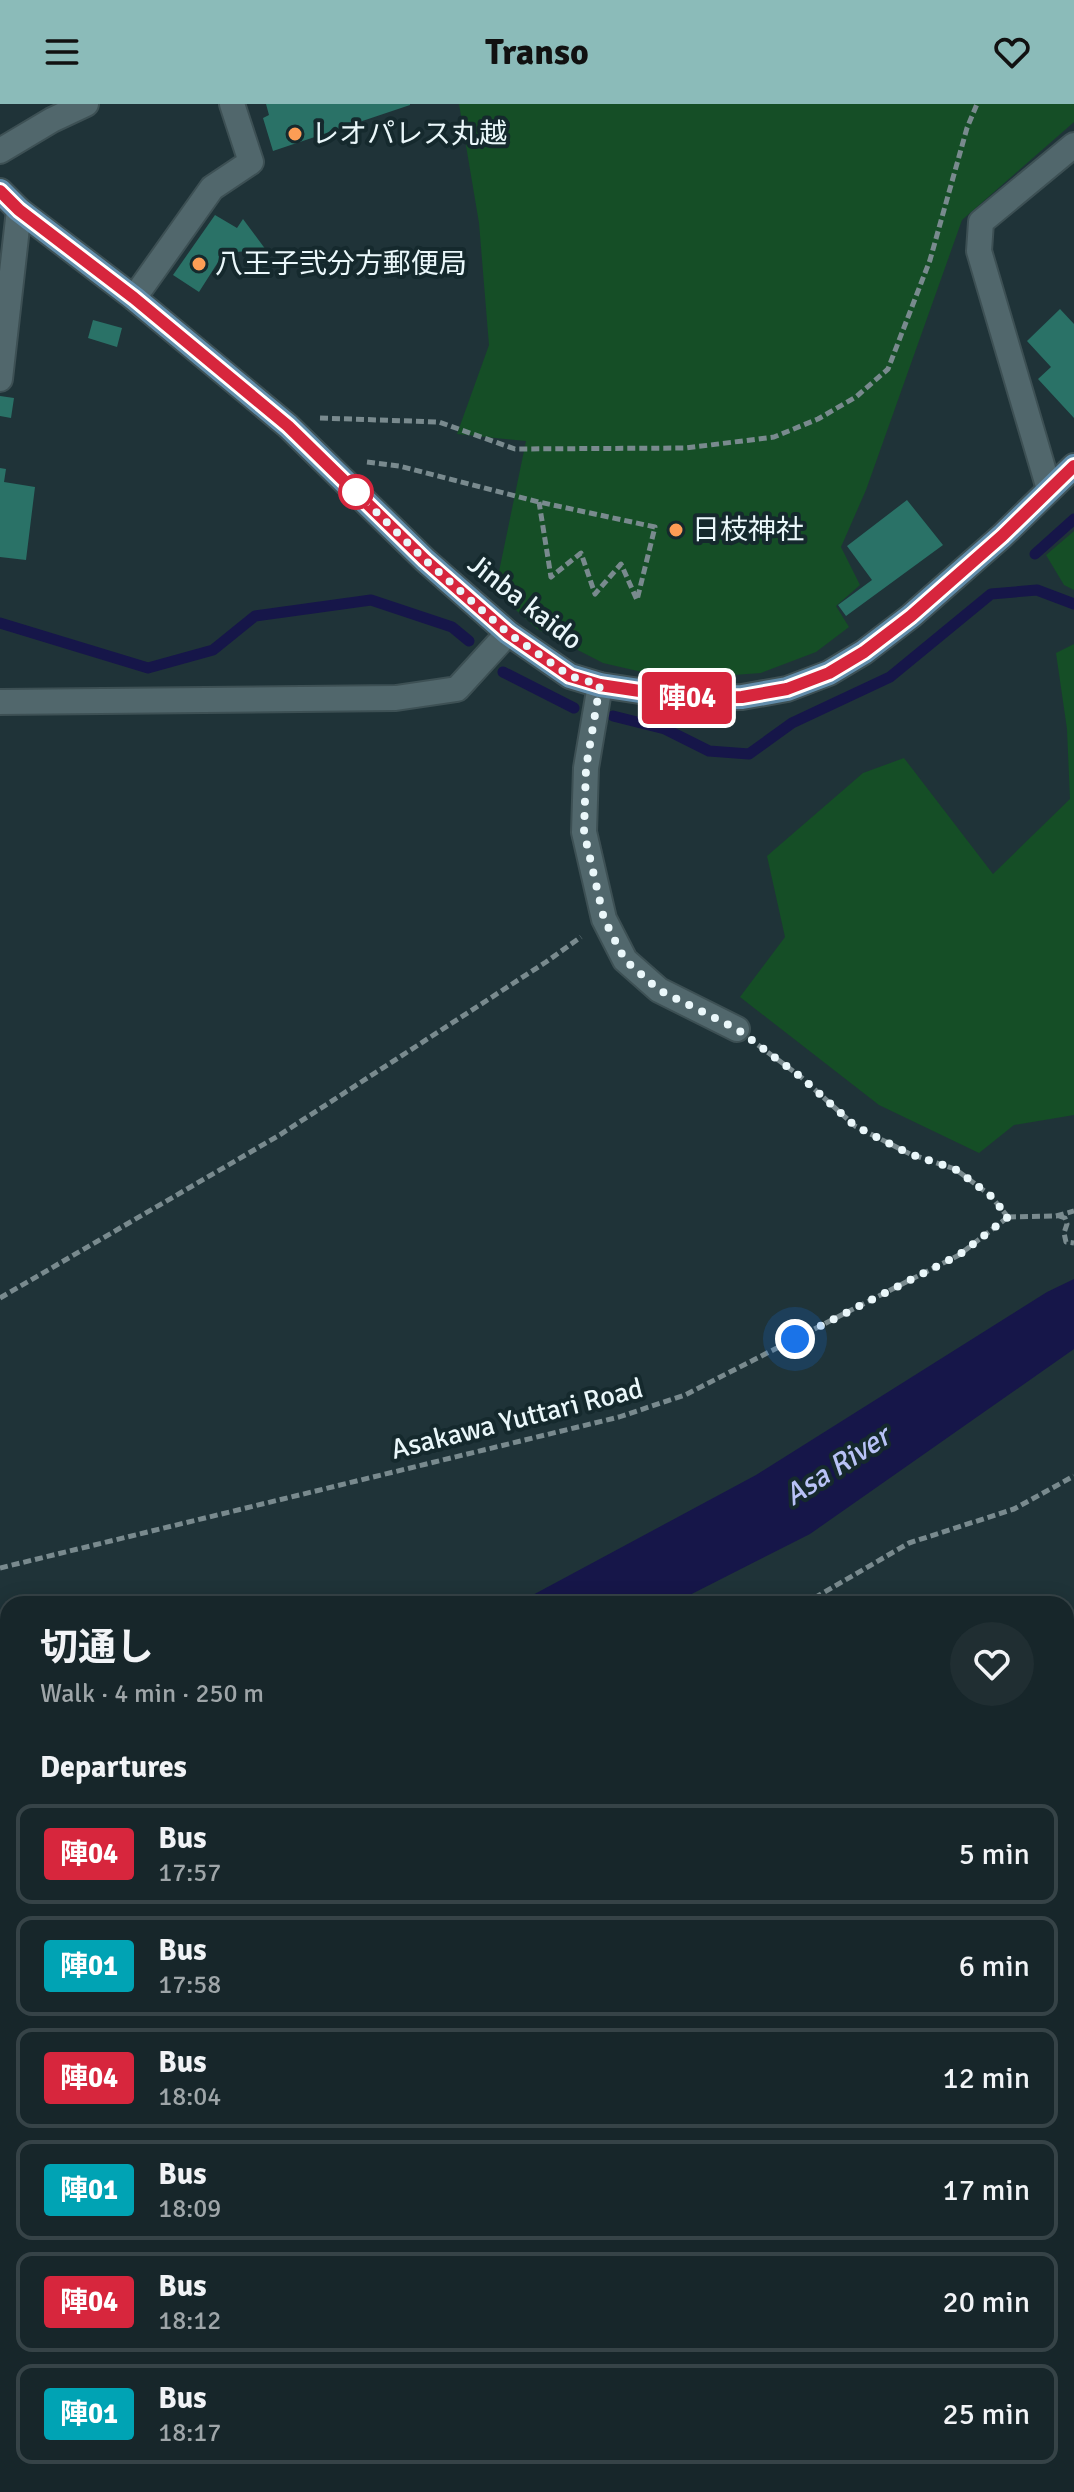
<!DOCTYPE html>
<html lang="en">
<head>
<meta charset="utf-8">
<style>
	body { margin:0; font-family:Signika,"Noto Sans JP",sans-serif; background:#202e32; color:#f1f3f6; height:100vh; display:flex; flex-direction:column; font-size:30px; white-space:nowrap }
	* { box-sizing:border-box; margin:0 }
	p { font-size:26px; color:#9ea5a8 }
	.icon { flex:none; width:44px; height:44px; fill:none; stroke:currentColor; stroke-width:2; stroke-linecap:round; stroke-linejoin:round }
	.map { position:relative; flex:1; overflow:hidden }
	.panel { position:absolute; left:0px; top:1492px; width:1074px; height:896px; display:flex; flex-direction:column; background:#17262a; border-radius:24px 24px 0 0; box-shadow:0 4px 20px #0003,0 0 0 2px #364347 }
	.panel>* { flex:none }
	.badge { padding:0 16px; border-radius:6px; font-size:28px; line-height:52px }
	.you { position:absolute; width:40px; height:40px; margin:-20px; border:6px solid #fff; border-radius:50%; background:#1a73e8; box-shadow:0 0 0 12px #1a73e833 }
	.map>.badge { position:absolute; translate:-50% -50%; box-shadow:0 0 0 4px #fff }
	h2 { padding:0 40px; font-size:30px; line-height:72px }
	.round { display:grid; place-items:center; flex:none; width:84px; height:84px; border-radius:42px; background:#202e32 }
	.head { display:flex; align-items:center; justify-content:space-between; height:136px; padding:0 40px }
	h1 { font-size:38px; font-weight:700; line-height:60px }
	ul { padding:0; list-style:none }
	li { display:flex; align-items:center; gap:24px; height:100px; margin:0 16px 12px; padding:0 24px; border:4px solid #364347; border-radius:16px }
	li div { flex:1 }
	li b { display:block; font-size:30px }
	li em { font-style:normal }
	li .badge { min-width:88px; font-weight:700; text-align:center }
	header { display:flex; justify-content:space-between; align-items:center; height:104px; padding:0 40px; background:#8bbbb9; color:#111; font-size:36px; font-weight:700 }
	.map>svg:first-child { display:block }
	.green { fill:#154e26 }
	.water { fill:#161649 }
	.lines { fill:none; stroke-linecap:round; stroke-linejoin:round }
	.stream { stroke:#161649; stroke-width:11 }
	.building { fill:#2a7267 }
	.minor-casing { stroke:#3d5054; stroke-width:28 }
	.major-casing { stroke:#3d5054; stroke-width:28 }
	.path { stroke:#798a8e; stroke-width:5; stroke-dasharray:8 4; stroke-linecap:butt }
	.minor { stroke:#51676c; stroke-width:24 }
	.major { stroke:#628dab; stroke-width:24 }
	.line-casing { stroke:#fff; stroke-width:18 }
	.line { stroke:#d7263d; stroke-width:12 }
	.walk { stroke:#eaf7fa; stroke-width:8; stroke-dasharray:0 14.4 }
	.poi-dot { fill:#fd9d55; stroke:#15292d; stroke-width:3 }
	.stop-dot { fill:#fff; stroke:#d7263d; stroke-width:4 }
	.labels { text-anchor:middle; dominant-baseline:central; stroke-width:8; stroke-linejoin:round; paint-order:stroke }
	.poi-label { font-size:28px; fill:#eaf7fa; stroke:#15292d; text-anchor:start }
	.street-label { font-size:28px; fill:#eaf7fa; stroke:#15292d }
	.water-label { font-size:30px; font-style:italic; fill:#b8c2f6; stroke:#15292d }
</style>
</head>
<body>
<header><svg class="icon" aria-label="menu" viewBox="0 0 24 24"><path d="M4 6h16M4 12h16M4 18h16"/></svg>Transo<svg class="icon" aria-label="heart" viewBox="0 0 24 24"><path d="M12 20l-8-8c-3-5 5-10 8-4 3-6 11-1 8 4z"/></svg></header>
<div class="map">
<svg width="1074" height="2388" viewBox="0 0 1074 2388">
	<rect width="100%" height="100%" fill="#1f3338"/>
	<path class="green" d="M459 0H1074V18L962 116 866 386 841 443 860 481 836 502 849 523 816 548 761 569 705 573 655 571 603 559 537 525 495 487 526 337 457 330 489 241 479 119Z
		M1074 427V486L1064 481 1046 451Z
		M1074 540V1011L1014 1021 979 1049 879 1001 740 893 785 833 767 752 863 669 904 654 993 770 1070 695 1067 625 1056 549Z"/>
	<path class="water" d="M1074 1175V1245L810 1430 672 1500H516L756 1371 1047 1188Z
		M8 1762V1838L0 1841V1764Z"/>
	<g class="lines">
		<path class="stream" d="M1035 450 1074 415
			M0 519 148 564 213 546 255 512 371 496 452 523 469 537
			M503 568 574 604
			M613 612 665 625 709 647 749 650 792 619 890 573 991 490 1037 486 1074 500"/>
	</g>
	<path class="building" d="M266 0H410V1L273 47 263 14 269 11Z
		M215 111 237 124 243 115 266 146 234 148 227 144 199 188 173 171Z
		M1060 205 1074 220V314L1038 275 1051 263 1027 237Z
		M93 216 122 224 117 243 88 234Z
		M0 292 14 294 11 314 0 312Z
		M0 364 6 365 4 378 35 383 26 456 0 453Z
		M907 396 943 441 846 512 838 501 872 476 847 442Z"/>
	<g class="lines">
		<g class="minor-casing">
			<path id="minor" d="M0 47 52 16 86 0
				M134 194 212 84 251 58 232 0
				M0 275 19 106
				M1049 385 979 147 981 118 1074 41
				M600 581 586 664 584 728 604 815 625 856 659 886 737 925
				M0 598 396 594 457 585 508 529
				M1066 1861 1074 1852
				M762 2380 770 2388
				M606 2388 613 2380"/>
		</g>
		<g class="major-casing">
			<path id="major" d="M0 87 19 106 134 194 288 322 425 456 508 529 570 572 600 581 686 594 742 593 787 585 829 569 864 548 911 512 1002 432 1074 362"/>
		</g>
		<path class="path" d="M320 314 439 318 515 345 686 344 774 333 818 315 856 293 888 265 930 156 967 24 977 0
			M367 358 399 362 539 398 655 423 637 496 621 460 595 490 581 449 551 473 539 398
			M758 941 801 973 855 1022 910 1050 955 1065 990 1091 1008 1113
			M1059 1112 1065 1114 1067 1120 1064 1129 1066 1138 1074 1139
			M1008 1113 1056 1112 1074 1107
			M0 1194 278 1032 546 858 581 833
			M0 1464 619 1313 685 1291 959 1151 1008 1113
			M804 1500 909 1439 1014 1405 1074 1372
			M1066 1535 1074 1522
			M1068 1697 1074 1712
			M0 2008 8 2000"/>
		<use href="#minor" class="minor"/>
		<use href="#major" class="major"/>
	</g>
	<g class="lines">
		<g class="line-casing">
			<path id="line" d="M0 87 19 106 134 194 288 322 425 456 508 529 570 572 600 581 686 594 742 593 787 585 829 569 864 548 911 512 1002 432 1074 362"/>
		</g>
		<use href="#line" class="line"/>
		<path class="walk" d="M356 388 425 456 508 529 570 572 600 581 586 664 584 728 604 815 625 856 659 886 737 925 801 973 855 1022 910 1050 955 1065 990 1091 1008 1113 959 1151 795 1235"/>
	</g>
	<g class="poi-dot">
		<circle cx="295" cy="30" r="8"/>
		<circle cx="199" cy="160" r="8"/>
		<circle cx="676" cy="426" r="8"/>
	</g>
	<circle class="stop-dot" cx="356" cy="388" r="16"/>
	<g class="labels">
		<g class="poi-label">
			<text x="311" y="30">レオパレス丸越</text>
			<text x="215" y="160">八王子弐分方郵便局</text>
			<text x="692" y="426">日枝神社</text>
		</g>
		<g class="street-label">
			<text transform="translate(525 498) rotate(38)">Jinba kaido</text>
			<text transform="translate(517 1315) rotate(-14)">Asakawa Yuttari Road</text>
		</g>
		<g class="water-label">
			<text transform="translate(837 1362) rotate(-33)">Asa River</text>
		</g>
	</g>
</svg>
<div class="you" style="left:795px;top:1235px"></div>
<b class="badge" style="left:687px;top:594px;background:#d7263d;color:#fff">陣04</b>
<section class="panel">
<div class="head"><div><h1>切通し</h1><p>Walk · 4 min · 250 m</p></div><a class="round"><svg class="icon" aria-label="heart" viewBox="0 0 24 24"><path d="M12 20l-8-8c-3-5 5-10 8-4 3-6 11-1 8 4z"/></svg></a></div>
<h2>Departures</h2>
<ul>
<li><span class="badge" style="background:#d7263d;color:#fff">陣04</span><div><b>Bus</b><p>17:57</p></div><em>5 min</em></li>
<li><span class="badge" style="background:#00a3b4;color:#fff">陣01</span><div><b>Bus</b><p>17:58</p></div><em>6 min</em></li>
<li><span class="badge" style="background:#d7263d;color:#fff">陣04</span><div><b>Bus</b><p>18:04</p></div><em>12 min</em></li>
<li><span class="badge" style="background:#00a3b4;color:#fff">陣01</span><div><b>Bus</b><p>18:09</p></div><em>17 min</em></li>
<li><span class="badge" style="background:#d7263d;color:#fff">陣04</span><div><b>Bus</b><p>18:12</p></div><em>20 min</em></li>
<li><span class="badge" style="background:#00a3b4;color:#fff">陣01</span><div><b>Bus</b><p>18:17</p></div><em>25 min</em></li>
</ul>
</section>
</div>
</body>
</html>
